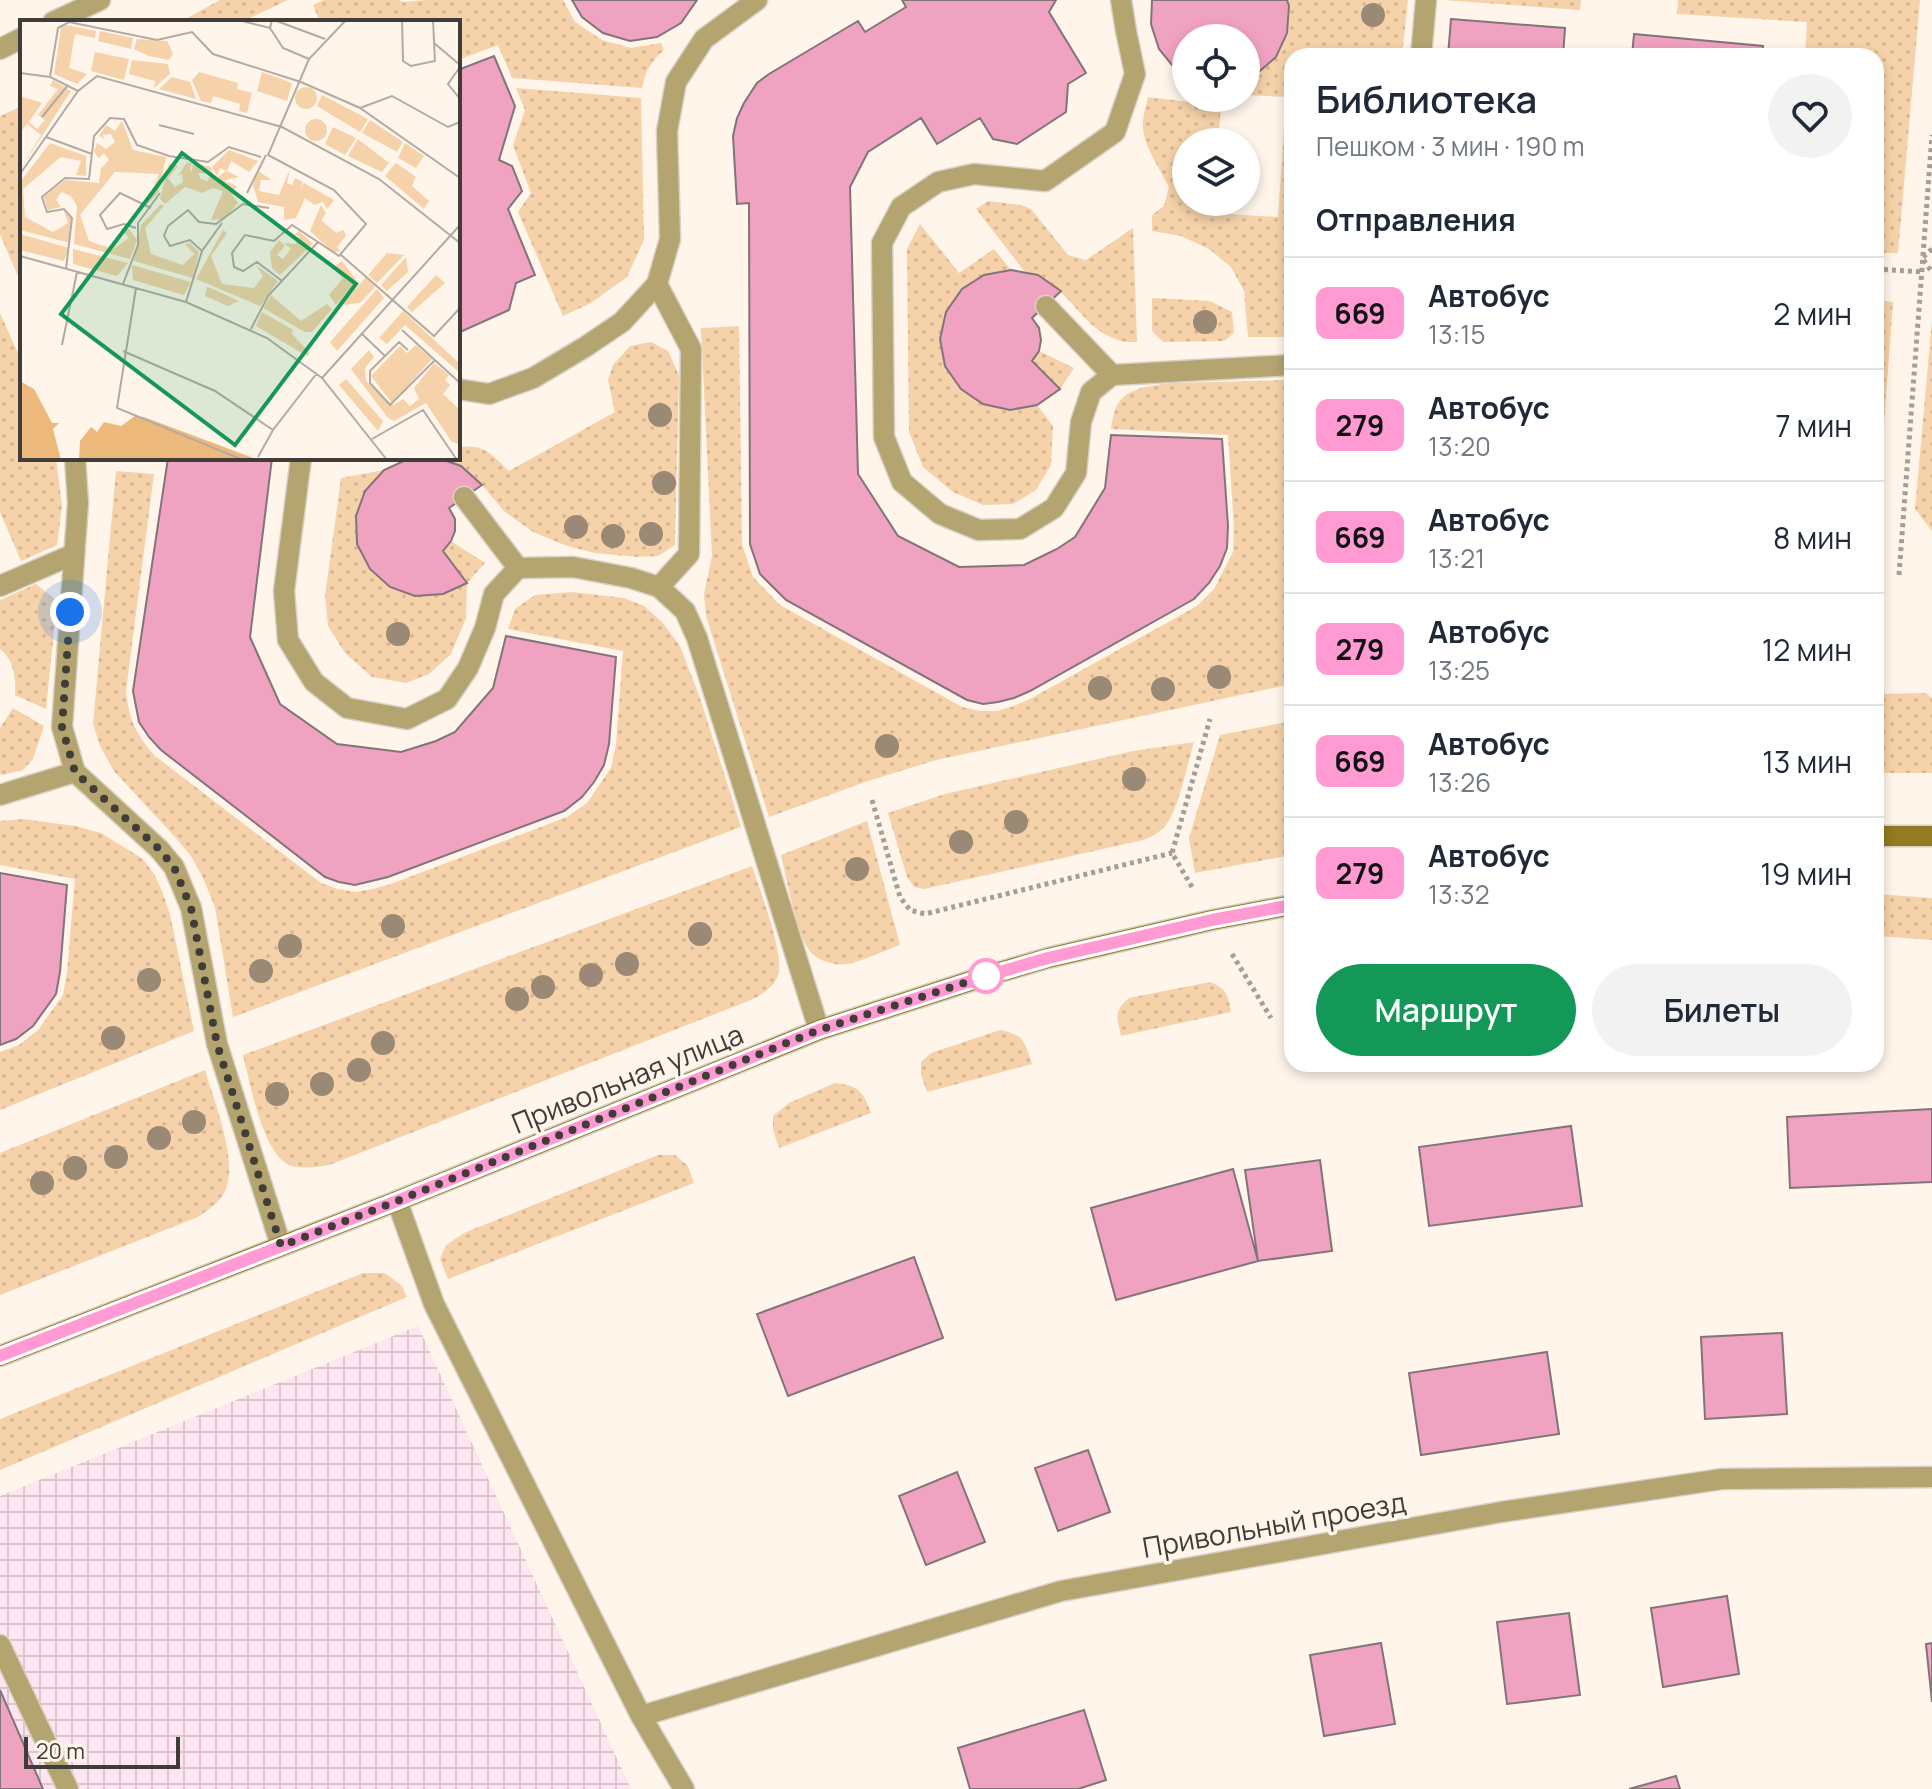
<!DOCTYPE html>
<html lang="ru">
<head>
<meta charset="utf-8">
<style>
	body { margin:0; font-family:Manrope,sans-serif; background:#f2f2f3; color:#1f2937; height:100vh; display:flex; flex-direction:column; font-size:30px; white-space:nowrap }
	* { box-sizing:border-box; margin:0 }
	p { font-size:26px; color:#747a83 }
	.icon { flex:none; width:44px; height:44px; fill:none; stroke:currentColor; stroke-width:2; stroke-linecap:round; stroke-linejoin:round }
	.map { position:relative; flex:1; overflow:hidden }
	.side { position:absolute; left:1284px; top:48px; width:600px; height:1024px; display:flex; flex-direction:column; background:#fff; border-radius:24px; box-shadow:0 4px 12px #0003 }
	.side>* { flex:none }
	.badge { padding:0 16px; border-radius:12px; font-size:28px; line-height:52px }
	.buttons { position:absolute; left:1172px; top:24px; display:grid; gap:16px }
	.buttons a { display:grid; place-items:center; width:88px; height:88px; border-radius:50%; background:#fff; box-shadow:0 4px 12px #0003; font-size:40px }
	.scale { position:absolute; left:24px; bottom:20px; width:156px; box-sizing:border-box; padding-left:8px; border:4px solid #403c38; border-top:0; font-size:22px; line-height:28px; white-space:nowrap; color:#403c38; -webkit-text-stroke:6px #fff5ea; paint-order:stroke }
	.you { position:absolute; width:40px; height:40px; margin:-20px; border:6px solid #fff; border-radius:50%; background:#1a73e8; box-shadow:0 0 0 12px #1a73e833 }
	.map>.badge { position:absolute; translate:-50% -50%; box-shadow:0 0 0 4px #fff }
	h2 { padding:0 32px; font-size:30px; line-height:72px }
	.round { display:grid; place-items:center; flex:none; width:84px; height:84px; border-radius:42px; background:#f2f2f3 }
	.summary { display:flex; align-items:center; justify-content:space-between; height:136px; padding:0 32px }
	h1 { font-size:38px; font-weight:600; line-height:60px }
	.action { display:flex; gap:16px; margin-top:auto; padding:16px 32px }
	.action a { flex:1; height:92px; border-radius:48px; background:#149857; color:#fff; font-size:32px; font-weight:600; line-height:92px; text-align:center }
	.action a+a { background:#f2f2f3; color:#1f2937 }
	ul { padding:0; list-style:none }
	li { display:flex; align-items:center; gap:24px; height:112px; padding:0 32px; border-top:2px solid #e0e1e3 }
	li div { flex:1 }
	li b { display:block; font-size:30px }
	li em { font-style:normal }
	li .badge { min-width:88px; font-weight:700; text-align:center }
	.map>svg:first-child { display:block }
	.industrial { fill:url(#industrial-grid) }
	.grass { fill:url(#grass-dots) }
	.building { fill:#f0a2c1; stroke:#827479; stroke-width:2 }
	.lines { fill:none; stroke-linecap:round; stroke-linejoin:round }
	.lane-casing { stroke:#d9d0c6; stroke-width:23 }
	.street-casing { stroke:#d9d0c6; stroke-width:23 }
	.secondary-casing { stroke:#d9d0c6; stroke-width:23 }
	.path { stroke:#a59e96; stroke-width:5; stroke-dasharray:4 4; stroke-linecap:butt }
	.lane { stroke:#b4a470; stroke-width:20 }
	.street { stroke:#b4a470; stroke-width:20 }
	.secondary { stroke:#937b22; stroke-width:20 }
	.tree { fill:#9a8975 }
	.line-casing { stroke:#fff; stroke-width:18 }
	.line { stroke:#ff9ad2; stroke-width:12 }
	.walk { stroke:#403c38; stroke-width:8; stroke-dasharray:0 14.4 }
	.stop-dot { fill:#fff; stroke:#ff9ad2; stroke-width:4 }
	.labels { text-anchor:middle; dominant-baseline:central; stroke-width:7; stroke-linejoin:round; paint-order:stroke }
	.street-label { font-size:28px; fill:#403c38; stroke:#fff5ea }
	.inset-road { fill:none; stroke:#b3aba3; stroke-width:2 }
	.view { fill:#149857; fill-opacity:0.15; stroke:#149857; stroke-width:4 }
	.inset-edge { fill:none; stroke:#403c38; stroke-width:4 }
</style>
</head>
<body>
<div class="map">
<svg width="1932" height="1789" viewBox="0 0 1932 1789">
	<defs>
		<pattern id="industrial-grid" width="8" height="8" patternUnits="userSpaceOnUse" patternTransform="scale(2)"><rect width="8" height="8" fill="#fee5ef"/><path d="M0 4h8M4 0v8" fill="none" stroke="#dbc5ce"/></pattern>
		<pattern id="grass-dots" width="8" height="8" patternUnits="userSpaceOnUse" patternTransform="scale(2)"><rect width="8" height="8" fill="#f5d2a9"/><path d="M2 2h.1M6 6h.1" fill="none" stroke="#d3b592" stroke-width="1.8" stroke-linecap="round"/></pattern>
	</defs>
	<rect width="100%" height="100%" fill="#fff5ea"/>
	<path class="industrial" d="M418 1326 631 1789H0V1496Z"/>
	<path class="grass" d="M220 0H288L241 22H180Z
		M324 0H398L404 2 426 0H563L575 22 602 40 631 48 661 43 664 50C651 62 645 71 642 88L512 78 498 45 458 60V22H320L313 5Z
		M1287 0H1408L1402 56H1292V337H1248L1244 291 1231 267 1209 249 1181 236 1152 231V215L1164 206 1169 187C1161 171 1144 146 1143 128 1142 118 1146 107 1148 97L1221 106 1218 142H1186V202H1212V213L1278 217 1286 97 1246 95V78C1276 68 1296 31 1287 0Z
		M1443 0H1581L1580 10Z
		M1678 0H1920L1898 253H1876V56H1805L1807 22 1677 14Z
		M516 88 641 98 644 240 627 277 591 303 563 316 518 212 531 193 513 145 525 110Z
		M20 107H22V286L0 234V116Z
		M988 201 1021 205 1031 209 1068 255 1086 260 1133 228 1137 342C1131 342 1123 342 1118 340 1079 328 1067 280 1025 272L976 209Z
		M920 224 959 273 994 249 1011 270 984 275 962 289 945 366 961 389 983 404 1037 405 1053 426 1051 465 1036 490 1013 504 983 505 953 492 923 467 909 432 907 249Z
		M1152 298 1210 301 1232 312 1234 333 1224 341 1163 342 1152 331Z
		M1876 300 1893 302 1876 531Z
		M0 313 22 362V458H56L62 506 57 545 21 561 0 512Z
		M1932 320V531L1915 509Z
		M739 326 742 544 753 577 780 605 962 707 980 711H997L1014 706 1032 698 1197 606 1214 589 1233 552 1234 528 1228 435 1111 429C1112 423 1113 416 1115 410 1122 388 1150 386 1170 383L1292 380V684L936 760 865 782 769 817 706 616 704 594 712 556 701 328Z
		M651 342 668 351 679 375 675 545 658 556 638 557 595 553 567 546 533 532 504 511 482 485 461 466 438 458H458V448C483 442 492 455 509 471L615 412 608 380 613 365 630 346Z
		M1039 351 1074 368 1060 389 1032 361Z
		M384 470 357 544 370 569 390 586 443 594 467 583 443 551 451 541 485 563 467 583 466 618 451 654 429 674 406 683 372 677 345 653 328 626 325 596 341 478Z
		M116 471 154 474 126 691C129 720 136 734 155 756L321 883 337 889 355 892 373 889 391 884 567 817 587 803 611 768 616 745 623 651 508 629 515 609 535 595 572 592 624 598 644 606 662 622 680 646 700 698 741 827 233 1017 215 907 203 878 191 856 175 837 114 771 100 746 93 724Z
		M36 584 57 601 46 709 15 695C16 678 14 660 0 649V600Z
		M1926 693 1932 698V773H1876V694Z
		M13 708 44 726 33 759 23 770 2 775 0 774V728Z
		M1292 721V855L1195 873 1189 838 1220 735Z
		M1194 742C1187 764 1179 810 1165 826 1159 833 1151 837 1143 840L924 889 914 887 907 877 888 813 945 794 1133 751Z
		M23 819 75 826 101 833 143 859 154 874 162 891 170 914 194 1031 0 1110V1052L19 1045 38 1030 63 995 67 972 75 879 0 865V821Z
		M867 821 900 945C883 951 865 960 848 964 834 966 817 961 809 950 797 935 786 876 781 855Z
		M752 866C760 890 785 955 778 975 774 988 762 994 751 1000L329 1165C316 1167 304 1169 292 1166 263 1158 250 1082 243 1055Z
		M1876 894 1932 898V940L1876 936Z
		M1210 982C1227 989 1228 995 1231 1012L1121 1036C1117 1017 1113 1012 1129 998Z
		M1000 1030C1025 1035 1024 1041 1032 1064L927 1092 921 1075V1062L931 1053Z
		M205 1070C214 1101 239 1162 225 1191 220 1202 208 1210 198 1217L0 1295V1153Z
		M835 1083C859 1086 863 1091 871 1113L779 1148 773 1130V1116L789 1103Z
		M658 1155H675L688 1166 694 1183 448 1279 440 1259 446 1245 464 1233Z
		M363 1273H385L402 1286 407 1297 0 1470V1419Z"/>
	<path class="building" d="M572 0H697L681 23 657 37 630 41 603 33 582 17Z
		M902 0H1056L1049 12 1086 73 1068 84 1066 112 1017 144 993 139 980 118 937 144 921 118 868 152 850 187 858 474 898 536 959 567 1024 565 1057 549 1075 537 1105 488 1111 435 1222 439 1228 526 1227 548 1220 566 1209 583 1194 599 1030 691 1014 698 998 702 983 704 967 700 786 600 760 574 750 544 749 203 737 204 733 136 737 118 744 103 757 83 769 74 858 21 865 32 906 7Z
		M1152 0H1287L1289 6 1287 33 1276 57 1254 76 1246 78V38H1186V75L1176 70 1159 49 1151 24Z
		M1451 19 1565 28 1563 56H1448Z
		M1634 34 1763 46 1762 56H1632Z
		M494 56 515 106 499 160 512 166 522 191 508 209 535 275 516 283 509 310 458 333V70Z
		M1011 270 1038 275 1061 291 1032 318 1039 328 1041 340 1039 351 1032 361 1060 389 1037 405 1010 410 983 404 961 389 945 366 940 339 946 312 962 289 984 275Z
		M168 458H272L250 637 280 704 337 744 401 752 436 741 455 732 493 688 506 636 616 657 609 744 604 765 594 782 582 797 564 811 388 877 355 885 339 882 325 877 161 750 149 737 139 722 133 691Z
		M438 458 461 466 482 485 449 508 455 519V531L451 541 443 551 467 583 443 594 415 596 390 587 370 569 357 544 356 516 365 491 384 470 408 459Z
		M438 458 461 466 482 485 449 508 455 519V531L451 541 443 551 467 583 443 594 415 596 390 587 370 569 357 544 356 516 365 491 384 470 408 459Z
		M0 873 67 885 60 972 56 994 33 1026 16 1039 0 1045Z
		M1932 1109V1182L1790 1188 1787 1117Z
		M1571 1126 1582 1206 1429 1226 1419 1147Z
		M1320 1160 1332 1251 1258 1261 1245 1170Z
		M1233 1169 1258 1261 1116 1300 1091 1208Z
		M914 1257 943 1338 788 1396 757 1314Z
		M1782 1333 1787 1414 1705 1419 1701 1337Z
		M1547 1352 1559 1434 1421 1455 1409 1373Z
		M1088 1450 1110 1512 1058 1531 1035 1468Z
		M957 1472 985 1542 926 1565 899 1496Z
		M1727 1596 1739 1674 1663 1687 1651 1608Z
		M1569 1613 1580 1695 1507 1704 1497 1622Z
		M1381 1643 1395 1724 1324 1736 1310 1655Z
		M1932 1643V1702L1926 1644Z
		M0 1690 43 1789H0Z
		M1084 1710 1106 1780 1078 1789H970L958 1748Z
		M1676 1776 1680 1789H1629Z"/>
	<g class="lines">
		<g class="lane-casing">
			<path id="lane" d="M1121 0 1126 31 1135 74 1115 132 1045 181 974 174 938 182 901 207 882 243 884 437 902 482 940 514 979 530 1020 529 1054 508 1076 473 1081 422 1091 392 1112 375 1292 365
				M53 22 100 0
				M0 49 22 38
				M1421 56 1426 0
				M657 284 691 349 689 554 659 587
				M1046 306 1112 375
				M458 389 489 394 533 378 585 347 622 322 657 284 670 239 667 131 676 82 704 39 757 0
				M75 458 78 503 62 727 75 772 159 849 174 867 191 908 217 1044 281 1246
				M301 458 284 591 288 640 314 682 347 708 407 719 447 699 468 668 485 628 494 594 518 568 573 567 631 578 659 587 685 611 697 638 819 1030
				M464 497 518 568
				M0 586 74 554
				M0 795 75 772
				M0 1645 68 1789"/>
		</g>
		<g class="street-casing">
			<path id="street" d="M397 1201 434 1304 641 1716 684 1789
				M641 1716 1061 1591 1501 1512 1722 1479 1932 1477"/>
		</g>
		<g class="secondary-casing">
			<path id="secondary" d="M1876 836H1932
				M0 1356 397 1201 819 1030 983 977 1048 958 1212 920 1292 905"/>
		</g>
		<path class="path" d="M1932 249 1922 258 1932 272
			M1876 269 1922 272
			M1899 575 1932 135
			M872 800 900 897 910 910 925 914 1172 853
			M1192 887 1172 853 1210 719
			M1232 954 1271 1018"/>
		<use href="#lane" class="lane"/>
		<use href="#street" class="street"/>
		<use href="#secondary" class="secondary"/>
	</g>
	<g class="tree">
		<circle cx="1373" cy="15" r="12"/>
		<circle cx="1205" cy="322" r="12"/>
		<circle cx="660" cy="415" r="12"/>
		<circle cx="664" cy="483" r="12"/>
		<circle cx="576" cy="527" r="12"/>
		<circle cx="651" cy="534" r="12"/>
		<circle cx="613" cy="536" r="12"/>
		<circle cx="398" cy="634" r="12"/>
		<circle cx="1219" cy="677" r="12"/>
		<circle cx="1100" cy="688" r="12"/>
		<circle cx="1163" cy="689" r="12"/>
		<circle cx="887" cy="746" r="12"/>
		<circle cx="1134" cy="779" r="12"/>
		<circle cx="1016" cy="822" r="12"/>
		<circle cx="961" cy="842" r="12"/>
		<circle cx="857" cy="869" r="12"/>
		<circle cx="393" cy="926" r="12"/>
		<circle cx="700" cy="934" r="12"/>
		<circle cx="290" cy="946" r="12"/>
		<circle cx="627" cy="964" r="12"/>
		<circle cx="261" cy="971" r="12"/>
		<circle cx="591" cy="975" r="12"/>
		<circle cx="149" cy="980" r="12"/>
		<circle cx="543" cy="987" r="12"/>
		<circle cx="517" cy="999" r="12"/>
		<circle cx="113" cy="1038" r="12"/>
		<circle cx="383" cy="1043" r="12"/>
		<circle cx="359" cy="1070" r="12"/>
		<circle cx="322" cy="1084" r="12"/>
		<circle cx="277" cy="1094" r="12"/>
		<circle cx="194" cy="1122" r="12"/>
		<circle cx="159" cy="1138" r="12"/>
		<circle cx="116" cy="1157" r="12"/>
		<circle cx="75" cy="1168" r="12"/>
		<circle cx="42" cy="1183" r="12"/>
	</g>
	<g class="lines">
		<g class="line-casing">
			<path id="line" d="M0 1356 397 1201 819 1030 983 977 1048 958 1212 920 1292 905"/>
		</g>
		<use href="#line" class="line"/>
		<path class="walk" d="M70 612 62 727 75 772 159 849 174 867 191 908 217 1044 281 1246 397 1201 819 1030 989 975 986 976"/>
	</g>
	<circle class="stop-dot" cx="986" cy="976" r="16"/>
	<g class="labels">
		<g class="street-label">
			<text transform="translate(627 1078) rotate(-22)">Привольная улица</text>
			<text transform="translate(1274 1524) rotate(-10)">Привольный проезд</text>
		</g>
	</g>
	<g transform="translate(20 20)">
		<rect width="440" height="440" fill="#fff5ea"/>
		<path d="M46 5 76 11 75 18 55 14 49 48 67 54 57 64 34 54 41 8ZM80 11 113 18 111 29 78 21ZM117 19 147 21 153 34 149 40 129 36 114 29ZM75 32 109 39 104 60 71 51ZM112 40 148 44 150 54 134 68 135 61 109 54ZM179 52 218 63 217 69 232 73 227 93 219 91 220 84 193 76 191 83 181 81 172 60ZM242 52 272 63 267 81 237 71ZM152 57 170 62 176 79 139 69ZM33 60 51 71 0 150 21 115 7 104 0 113V76L22 83 9 102 17 109 25 100 18 95 38 69 30 66ZM275 78a11 11 0 1 1 22 0a11 11 0 1 1-22 0ZM302 75 348 99 340 112 297 86ZM285 110a11 11 0 1 1 22 0a11 11 0 1 1-22 0ZM350 100 383 122 377 132 342 113ZM102 101 113 130 146 137 138 173 126 185 139 154 95 152 60 195 69 221 93 229 109 218 100 208 109 209 117 220 110 239 54 224 57 186 51 176 41 172 36 180 41 187 28 190 24 177 45 160 79 163 81 148 89 140 84 133 79 138 74 132 77 123 86 129 95 122 91 114 83 115 84 119 79 116 86 105 95 111ZM313 107 336 118 325 135 305 124ZM338 119 369 143 362 152 328 136ZM30 123 66 136V156L56 155 61 141 41 137 3 169 5 197 33 212 48 203 44 191 51 198 50 223 0 210V162ZM385 123 404 136 396 148 378 138ZM209 130 238 141 229 152 211 141 207 151 219 157 202 161 198 157 206 151 200 148 197 156 192 147ZM167 142 172 143 170 150 172 152 173 143 191 147 193 154 178 153 181 159 188 161 190 155 217 166 212 174 218 183 204 199 191 200 203 171 193 168 182 173 165 167 145 184 140 179 149 143 158 146 148 158 155 167 163 162 162 154 158 156ZM376 143 396 157 392 166 409 181 404 189 365 156ZM270 149 267 163 272 165 275 158 283 162 280 169 284 163 314 180 307 189 303 182 294 185 285 178 276 198 264 200V187L238 182 233 165 238 151 252 160H241L239 171 259 175ZM141 184 144 186 125 208 131 234 163 245 174 234 165 224 170 223 179 232 173 258 114 241 121 205ZM301 185 306 193 301 200 316 213 324 210 326 216 317 227 320 231 314 233 290 211ZM203 210 207 213 191 236 202 264 234 268 243 256 236 245 258 261 240 286 176 259ZM279 211 293 224 260 255 252 248 250 232 259 220 265 226 257 235 263 239 271 229 264 223 276 224 279 216 274 215ZM0 214 49 228 44 241 0 230ZM53 229 108 243 97 256 53 244ZM367 233 384 235 357 263 348 255ZM386 237 388 252 367 271 361 265ZM322 241 337 261 316 285 309 275 323 258 312 248ZM112 245 171 262 164 275 113 260ZM416 255 425 263 392 292 387 287ZM346 257 355 267 340 283 321 285ZM187 267 193 269 219 281 208 286 185 276ZM357 269 364 278 317 331 310 322ZM251 275 281 301 307 284 312 289 292 312H285L243 288ZM383 291 440 344V353L385 305 367 324 359 318ZM242 292 273 310 272 314 290 333 287 336 236 306ZM396 325 412 339 372 383 351 356 380 326 387 333ZM349 330 354 337 345 348 346 361 373 385 383 379 390 386 399 379 394 368 414 343 429 355 425 360 430 365 423 374 440 390V425L431 421 406 383 374 401 368 398 331 349ZM326 359 363 401 358 411 319 365Z" fill="#f5d2a9"/>
		<path d="M0 361 14 369 32 403H39L33 409 41 440H0ZM115 396 124 397 239 440H59L60 421 71 407 77 412 84 402 101 406Z" fill="#edb87b"/>
		<path class="inset-road" d="M218 0 250 8M252 0 250 8 263 28 289 39M254 0 305 19M382 0 383 41 391 46 415 41 413 0M414 23 440 45M440 47 428 64 440 79M0 53 30 57M340 88 372 76 428 107 440 102M22 97 48 65M139 105 174 114M26 117 72 134M0 154 58 71M440 158 340 88 281 62 193 34 172 12 137 20 49 2 38 8 30 57 58 71 77 56 262 107 359 159 440 223M227 173 246 135M116 208 104 204 87 209 80 195 100 173 131 188M182 231 202 203M321 235 414 316 440 288M0 236 166 282 247 318 302 358 367 440M46 249 52 198 44 189 27 192 22 177 45 158 69 159 74 116 90 98 104 99 117 125 149 136 188 142 209 127 241 137M262 261 237 242 223 251 214 247 212 233 225 215 254 221 272 205 298 222M103 264 118 225V203L140 173M116 268 97 388 223 440M166 282 182 231 170 220 150 226 144 216 148 206 168 190 179 202 196 204 223 184 249 188M231 309 248 276 298 222 319 236 346 204 314 170 248 135 289 39 326 0M382 310 440 363M341 313 365 336M42 325 57 252M388 330 379 322 350 351V363L370 385 415 340M103 331 195 371 253 410M302 358 440 205M352 419 403 390 437 440M238 437 253 410 297 353"/>
		<path class="view" d="M162 133 336 264 215 425 41 294Z"/>
		<rect width="440" height="440" class="inset-edge"/>
	</g>
</svg>
<div class="buttons">
<a><svg class="icon" aria-label="locate" viewBox="0 0 24 24"><circle cx="12" cy="12" r="6"/><path d="M12 2v4M12 18v4M2 12h4M18 12h4"/></svg></a>
<a><svg class="icon" aria-label="layers" viewBox="0 0 24 24"><path d="M12 4l9 5-9 5-9-5zM3 14l9 5 9-5"/></svg></a>
</div>
<div class="scale">20 m</div>
<div class="you" style="left:70px;top:612px"></div>
<section class="side">
<div class="summary"><div><h1>Библиотека</h1><p>Пешком · 3 мин · 190 m</p></div><a class="round"><svg class="icon" aria-label="heart" viewBox="0 0 24 24"><path d="M12 20l-8-8c-3-5 5-10 8-4 3-6 11-1 8 4z"/></svg></a></div>
<h2>Отправления</h2>
<ul>
<li><span class="badge" style="background:#ff9ad2;color:#111">669</span><div><b>Автобус</b><p>13:15</p></div><em>2 мин</em></li>
<li><span class="badge" style="background:#ff9ad2;color:#111">279</span><div><b>Автобус</b><p>13:20</p></div><em>7 мин</em></li>
<li><span class="badge" style="background:#ff9ad2;color:#111">669</span><div><b>Автобус</b><p>13:21</p></div><em>8 мин</em></li>
<li><span class="badge" style="background:#ff9ad2;color:#111">279</span><div><b>Автобус</b><p>13:25</p></div><em>12 мин</em></li>
<li><span class="badge" style="background:#ff9ad2;color:#111">669</span><div><b>Автобус</b><p>13:26</p></div><em>13 мин</em></li>
<li><span class="badge" style="background:#ff9ad2;color:#111">279</span><div><b>Автобус</b><p>13:32</p></div><em>19 мин</em></li>
</ul>
<div class="action"><a>Маршрут</a><a>Билеты</a></div>
</section>
</div>
</body>
</html>
